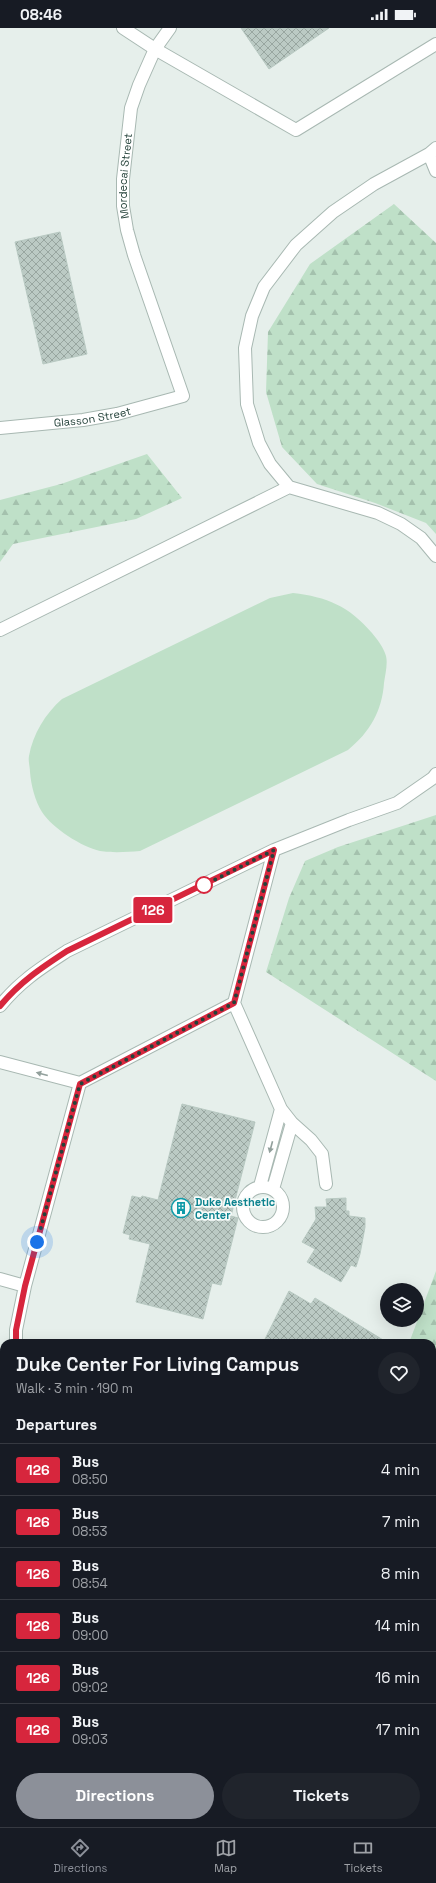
<!DOCTYPE html>
<html lang="en">
<head>
<meta charset="utf-8">
<style>
	body { margin:0; font-family:"Space Grotesk",sans-serif; background:#20242c; color:#f1f3f6; height:100vh; display:flex; flex-direction:column; font-size:15px; white-space:nowrap }
	* { box-sizing:border-box; margin:0 }
	p { font-size:13px; color:#9ea1a6 }
	.icon { flex:none; width:22px; height:22px; fill:none; stroke:currentColor; stroke-width:2; stroke-linecap:round; stroke-linejoin:round }
	.map { position:relative; flex:1; overflow:hidden }
	.side { position:absolute; left:0px; top:1311px; width:436px; height:488px; display:flex; flex-direction:column; background:#171b24; border-radius:12px 12px 0 0; box-shadow:0 4px 16px #0002 }
	.side>* { flex:none }
	.badge { padding:0 8px; border-radius:3px; font-size:14px; line-height:26px }
	.fabs { position:absolute; left:380px; top:1255px; display:grid; gap:8px }
	.fabs a { display:grid; place-items:center; width:44px; height:44px; border-radius:50%; background:#171b24; box-shadow:0 4px 16px #0002; font-size:20px }
	.you { position:absolute; width:20px; height:20px; margin:-10px; border:3px solid #fff; border-radius:50%; background:#1a73e8; box-shadow:0 0 0 6px #1a73e833 }
	.map>.badge { position:absolute; translate:-50% -50%; box-shadow:0 0 0 2px #fff }
	h2 { padding:0 16px; font-size:15px; line-height:36px }
	.round { display:grid; place-items:center; flex:none; width:42px; height:42px; border-radius:21px; background:#20242c }
	.head { display:flex; align-items:center; justify-content:space-between; height:68px; padding:0 16px }
	h1 { font-size:19px; font-weight:700; line-height:30px }
	.primary-button { display:flex; gap:8px; margin-top:auto; padding:8px 16px }
	.primary-button a { flex:1; height:46px; border-radius:24px; background:#8c9099; color:#fff; font-size:16px; font-weight:700; line-height:46px; text-align:center }
	.primary-button a+a { background:#20242c; color:#f1f3f6 }
	ul { padding:0; list-style:none }
	li { display:flex; align-items:center; gap:12px; height:52px; padding:0 16px; border-top:1px solid #363941 }
	li div { flex:1 }
	li b { display:block; font-size:15px }
	li em { font-style:normal }
	li .badge { min-width:44px; font-weight:700; text-align:center }
	.status { display:flex; justify-content:space-between; align-items:center; height:28px; padding:0 20px; background:#171b24; direction:ltr }
	.status svg { height:11px; fill:currentColor }
	.dock { display:flex; justify-content:space-around; align-items:center; height:56px; border-top:1px solid #363941; background:#171b24; font-size:11px; color:#9ea1a6 }
	.dock a { display:grid; justify-items:center; gap:2px }
	.dock .active { color:#8c9099 }
	.map>svg:first-child { display:block }
	.green { fill:#bfe0c8 }
	.forest { fill:url(#forest-firs) }
	.building { fill:url(#building-cross-hatch); stroke:#b8c9c2 }
	.lines { fill:none; stroke-linecap:round; stroke-linejoin:round }
	.service-casing { stroke:#a8b8b2; stroke-width:14 }
	.minor-casing { stroke:#a8b8b2; stroke-width:14 }
	.service { stroke:#fff; stroke-width:12 }
	.minor { stroke:#fff; stroke-width:12 }
	.oneway { fill:#92a09c }
	.line-casing { stroke:#fff; stroke-width:9 }
	.line { stroke:#d7263d; stroke-width:6 }
	.walk { stroke:#24423a; stroke-width:4; stroke-dasharray:0 7.2 }
	.stop-dot { fill:#fff; stroke:#d7263d; stroke-width:2 }
	.labels { text-anchor:middle; dominant-baseline:central; stroke-width:3.5; stroke-linejoin:round; paint-order:stroke }
	.street-label { font-size:11px; fill:#24423a; stroke:#f7fbf9 }
	.culture-label { font-size:11px; font-weight:bold; fill:#0d838f; stroke:#f7fbf9; text-anchor:start }
</style>
</head>
<body>
<div class="status"><b>08:46</b><svg viewBox="0 0 49 12"><path d="M0 12V9h3v3zM5 12V6h3v6zM10 12V3h3v9zM15 12V0h3v12zM26 1h20v11H26zM47 4h2v5h-2z"/></svg></div>
<div class="map">
<svg width="436" height="1799" viewBox="0 0 436 1799">
	<defs>
		<pattern id="forest-firs" width="22" height="20" patternUnits="userSpaceOnUse"><rect width="22" height="20" fill="#bfe0c8"/><path d="M5 1l3.5 6h-7zM16 11l3.5 6h-7z" fill="#a4c1ad"/></pattern>
		<pattern id="building-cross-hatch" width="8" height="8" patternUnits="userSpaceOnUse"><rect width="8" height="8" fill="#bbcac4"/><path d="M0 0l8 8M0 8l8-8" fill="none" stroke="#98a6a0"/></pattern>
	</defs>
	<rect width="100%" height="100%" fill="#e6efeb"/>
	<path class="green" d="M293 565C327 569 349 578 372 605 377 611 384 620 386 628 388 636 385 647 384 655 382 683 370 704 348 722L140 823C127 824 113 825 100 823 82 819 52 800 42 784 35 773 31 757 30 744 30 739 28 733 29 728 33 706 45 686 62 671L270 570Z"/>
	<path class="forest" d="M394 176 436 215V506L426 495 375 475 317 456 282 419 266 364 268 304 310 236Z
		M147 426 182 470 136 491 13 516 0 534V472L61 456Z
		M436 787V1053L266 944 289 870 305 833 338 819Z
		M436 1243V1629L432 1628V1315H409Z
		M0 1526 4 1528V1795H432V1674L436 1675V1799H0Z"/>
	<path class="building" d="M241 0H329L269 41Z
		M60 204 87 326 43 336 15 214Z
		M182 1076 255 1094 231 1188 238 1190 221 1257 212 1255 203 1291 136 1274 150 1216 129 1211 130 1207 123 1205 132 1168 141 1170 142 1168 158 1172Z
		M346 1170V1183H349V1188L365 1190V1199L360 1226 356 1239 351 1237 341 1254 307 1234 315 1221 302 1214 316 1191 315 1179H327L326 1171Z
		M289 1263 311 1276 315 1270 388 1315H263Z"/>
	<g class="lines">
		<g class="service-casing">
			<path id="service" d="M155 21 296 102 436 16
				M436 120 429 126 374 156 333 184 296 217 264 259 252 288 245 320 247 376 259 415 270 436 289 459 378 485 401 496 421 510 436 528
				M429 126 436 143
				M0 602 289 459
				M234 975 281 1081 292 1095 311 1112 322 1126 326 1156
				M0 978C20 953 41 940 67 923L274 822 349 792 397 775 433 750 436 746
				M0 1034 80 1055 234 975 274 822
				M260 1158 281 1081
				M243 1179a20 20 0 1 1 40 0a20 20 0 1 1-40 0Z
				M273 1161 292 1095
				M0 1251 25 1258
				M16 1315V1302L25 1258 80 1055
				M0 1517 4 1520
				M432 1657 436 1658"/>
		</g>
		<g class="minor-casing">
			<g id="minor">
				<path d="M123 0 155 21"/>
				<path id="s1" d="M0 400 83 392 117 386 183 368 134 227 127 202 123 178V151L131 80 139 57 155 21 170 0"/>
			</g>
		</g>
		<use href="#service" class="service"/>
		<use href="#minor" class="minor"/>
	</g>
	<defs><path id="oneway-solid" d="M-6-.8H1V-3.2L6.5 0L1 3.2V.8H-6Z"/></defs>
	<g class="oneway">
		<use href="#oneway-solid" transform="translate(42 1046) rotate(-165)"/>
		<use href="#oneway-solid" transform="translate(271 1119) rotate(105)"/>
	</g>
	<g class="lines">
		<g class="line-casing">
			<path id="line" d="M0 978C20 954 41 940 67 923L274 822 234 975 80 1056 25 1258 16 1302V1315"/>
		</g>
		<use href="#line" class="line"/>
		<path class="walk" d="M37 1214 80 1056 234 975 274 822 204 857"/>
	</g>
	<defs>
		<g id="building-ring" transform="scale(1)"><circle r="9.5" fill="#f7fbf9" stroke="#0f9aa8" stroke-width="1.5"/><path d="M-4-6H4V6H1V3H-1V6H-4ZM-2.5-4.3h1.7v1.8h-1.7ZM.8-4.3h1.7v1.8H.8ZM-2.5-1h1.7V.8h-1.7ZM.8-1h1.7V.8H.8Z" fill="#0f9aa8"/></g>
	</defs>
	<g fill-rule="evenodd">
		<use href="#building-ring" x="181" y="1180"/>
	</g>
	<circle class="stop-dot" cx="204" cy="857" r="8"/>
	<g class="labels">
		<g class="street-label">
			<text stroke="none"><textPath href="#s1" startOffset="416">Mordecai Street</textPath></text>
			<text stroke="none"><textPath href="#s1" startOffset="93">Glasson Street</textPath></text>
		</g>
		<g class="culture-label">
			<text x="195" y="1174">Duke Aesthetic<tspan x="195" dy="13">Center</tspan></text>
		</g>
	</g>
</svg>
<div class="fabs">
<a><svg class="icon" aria-label="layers" viewBox="0 0 24 24"><path d="M12 4l9 5-9 5-9-5zM3 14l9 5 9-5"/></svg></a>
</div>
<div class="you" style="left:37px;top:1214px"></div>
<b class="badge" style="left:153px;top:882px;background:#d7263d;color:#fff">126</b>
<section class="side">
<div class="head"><div><h1>Duke Center For Living Campus</h1><p>Walk · 3 min · 190 m</p></div><a class="round"><svg class="icon" aria-label="heart" viewBox="0 0 24 24"><path d="M12 20l-8-8c-3-5 5-10 8-4 3-6 11-1 8 4z"/></svg></a></div>
<h2>Departures</h2>
<ul>
<li><span class="badge" style="background:#d7263d;color:#fff">126</span><div><b>Bus</b><p>08:50</p></div><em>4 min</em></li>
<li><span class="badge" style="background:#d7263d;color:#fff">126</span><div><b>Bus</b><p>08:53</p></div><em>7 min</em></li>
<li><span class="badge" style="background:#d7263d;color:#fff">126</span><div><b>Bus</b><p>08:54</p></div><em>8 min</em></li>
<li><span class="badge" style="background:#d7263d;color:#fff">126</span><div><b>Bus</b><p>09:00</p></div><em>14 min</em></li>
<li><span class="badge" style="background:#d7263d;color:#fff">126</span><div><b>Bus</b><p>09:02</p></div><em>16 min</em></li>
<li><span class="badge" style="background:#d7263d;color:#fff">126</span><div><b>Bus</b><p>09:03</p></div><em>17 min</em></li>
</ul>
<div class="primary-button"><a>Directions</a><a>Tickets</a></div>
</section>
</div>
<nav class="dock">
<a class="active"><svg class="icon" aria-label="directions" viewBox="0 0 24 24"><path d="M12 3l9 9-9 9-9-9zM9 14v-3h6M13 9l2 2-2 2"/></svg>Directions</a>
<a><svg class="icon" aria-label="map" viewBox="0 0 24 24"><path d="M3 6l6-2 6 2 6-2v14l-6 2-6-2-6 2zM9 4v14M15 6v14"/></svg>Map</a>
<a><svg class="icon" aria-label="tickets" viewBox="0 0 24 24"><path d="M3 7h18v10H3zM15 7v10"/></svg>Tickets</a>
</nav>
</body>
</html>
